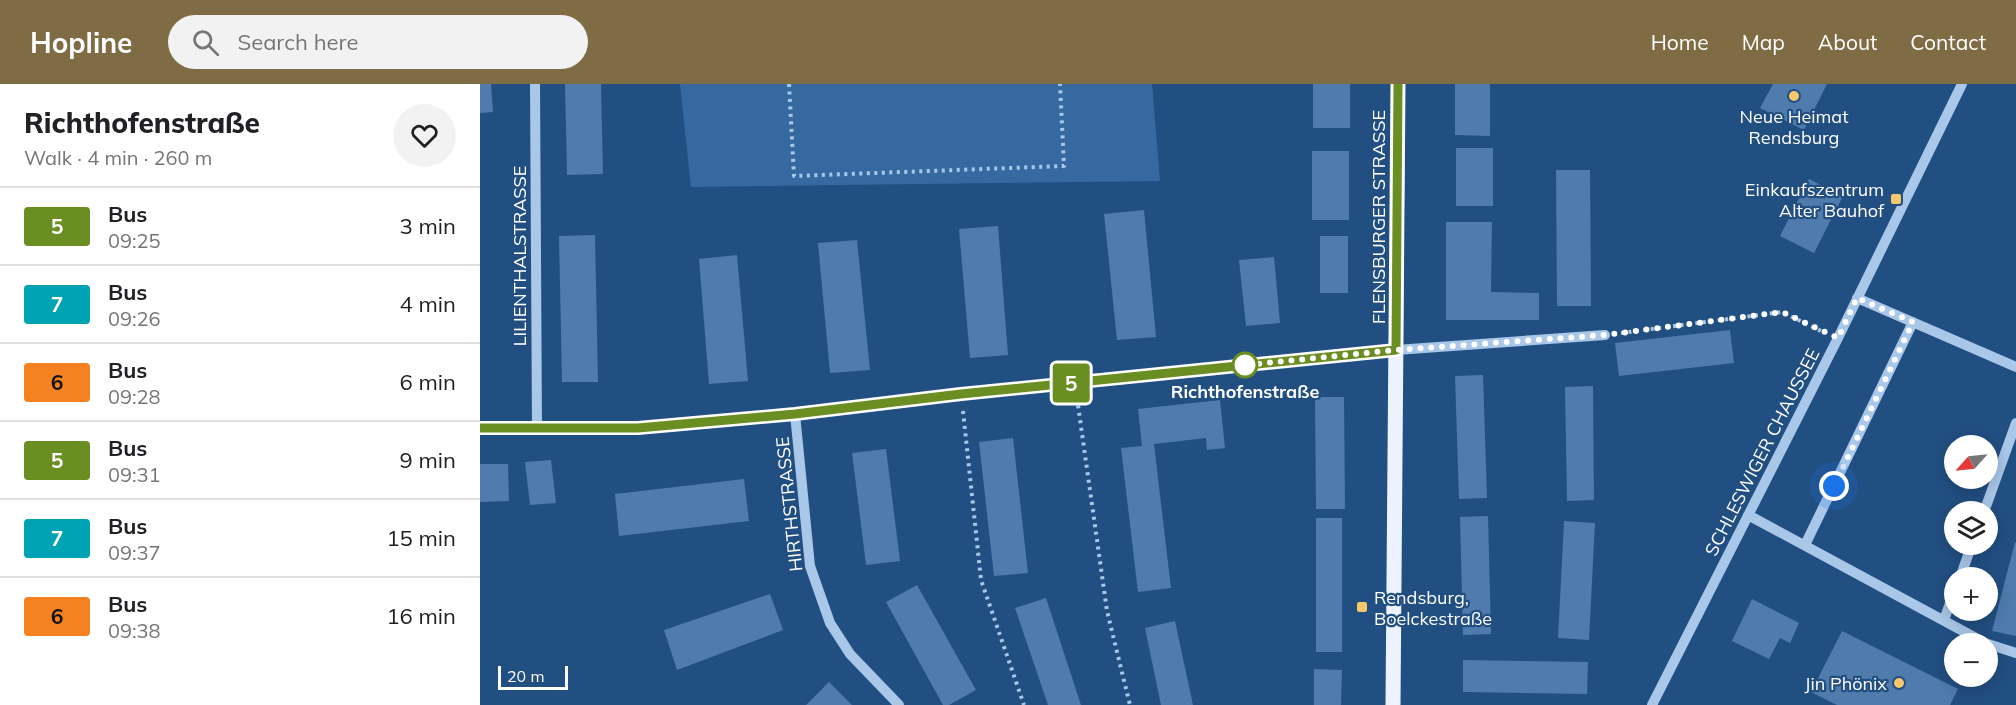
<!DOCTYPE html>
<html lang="en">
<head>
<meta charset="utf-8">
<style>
	body { margin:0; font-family:Mulish,sans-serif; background:#f2f2f2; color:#202124; height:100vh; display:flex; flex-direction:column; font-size:22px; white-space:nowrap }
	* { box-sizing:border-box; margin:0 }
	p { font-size:20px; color:#757577 }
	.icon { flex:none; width:33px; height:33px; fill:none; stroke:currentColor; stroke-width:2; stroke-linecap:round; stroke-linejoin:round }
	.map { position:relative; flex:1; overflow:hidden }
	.drawer { display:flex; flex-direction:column; background:#fff; width:480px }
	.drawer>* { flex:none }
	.badge { padding:0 12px; border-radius:4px; font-size:21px; line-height:39px }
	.needle { width:39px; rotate:243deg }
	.tools { position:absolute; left:1464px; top:351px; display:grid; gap:12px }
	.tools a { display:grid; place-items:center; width:54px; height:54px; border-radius:50%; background:#fff; box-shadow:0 3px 15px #0003; font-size:30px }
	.scale { position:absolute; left:18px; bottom:15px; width:70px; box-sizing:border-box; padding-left:6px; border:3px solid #fff; border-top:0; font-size:16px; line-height:21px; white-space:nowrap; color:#fff; -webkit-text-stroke:4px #224f82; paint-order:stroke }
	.you { position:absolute; width:30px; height:30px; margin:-15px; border:4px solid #fff; border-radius:50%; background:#1a73e8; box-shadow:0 0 0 9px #1a73e833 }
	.map>.badge { position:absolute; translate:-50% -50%; box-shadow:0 0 0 3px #fff }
	.round { display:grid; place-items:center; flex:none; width:63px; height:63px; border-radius:32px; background:#f2f2f2 }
	.overview { display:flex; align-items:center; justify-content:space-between; height:102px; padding:0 24px }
	h1 { font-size:28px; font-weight:800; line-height:45px }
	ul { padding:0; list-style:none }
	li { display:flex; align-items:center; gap:18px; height:78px; padding:0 24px; border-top:2px solid #e0e0e0 }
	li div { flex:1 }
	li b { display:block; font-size:22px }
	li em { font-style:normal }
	li .badge { min-width:66px; font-weight:700; text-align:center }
	header { display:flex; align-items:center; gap:36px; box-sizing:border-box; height:84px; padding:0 30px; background:#7f6c44; color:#fff }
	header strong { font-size:28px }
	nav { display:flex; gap:33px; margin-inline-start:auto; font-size:21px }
	.search { width:420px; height:54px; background:#f2f2f2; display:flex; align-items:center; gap:15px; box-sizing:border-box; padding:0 21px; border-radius:33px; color:#757577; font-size:22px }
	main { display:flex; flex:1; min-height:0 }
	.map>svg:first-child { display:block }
	.green { fill:#3669a0 }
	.building { fill:#4f7bad }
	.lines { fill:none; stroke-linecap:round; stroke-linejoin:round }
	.path { stroke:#a9c7e8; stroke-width:4; stroke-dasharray:3 4.5; stroke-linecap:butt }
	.minor { stroke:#a9c7e8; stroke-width:10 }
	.major { stroke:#ecf3fe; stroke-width:15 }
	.line-casing { stroke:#fff; stroke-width:14 }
	.line { stroke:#6b8e23; stroke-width:9 }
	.walk { stroke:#fff; stroke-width:6; stroke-dasharray:0 10.8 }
	.poi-dot { fill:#f4c86b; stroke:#224f82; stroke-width:2 }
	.stop-dot { fill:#fff; stroke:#6b8e23; stroke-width:3 }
	.labels { text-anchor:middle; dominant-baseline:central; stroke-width:4.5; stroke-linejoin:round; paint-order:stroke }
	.poi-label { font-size:18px; fill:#fff; stroke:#224f82; text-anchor:end }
	.street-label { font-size:18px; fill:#fff; stroke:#224f82 }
	.stop-label { font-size:18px; font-weight:bold; fill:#fff; stroke:#224f82 }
</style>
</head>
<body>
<header>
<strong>Hopline</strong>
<div class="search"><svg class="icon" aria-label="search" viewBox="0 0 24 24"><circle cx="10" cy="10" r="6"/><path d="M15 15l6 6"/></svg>Search here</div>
<nav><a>Home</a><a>Map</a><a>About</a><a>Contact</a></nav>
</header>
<main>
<section class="drawer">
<div class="overview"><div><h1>Richthofenstraße</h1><p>Walk · 4 min · 260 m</p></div><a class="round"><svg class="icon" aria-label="heart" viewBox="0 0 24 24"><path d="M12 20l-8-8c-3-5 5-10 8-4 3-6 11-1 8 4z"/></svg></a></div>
<ul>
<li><span class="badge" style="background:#6b8e23;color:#fff">5</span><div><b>Bus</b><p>09:25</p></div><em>3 min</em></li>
<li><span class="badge" style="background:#00a3b4;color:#fff">7</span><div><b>Bus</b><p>09:26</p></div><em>4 min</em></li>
<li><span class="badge" style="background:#f58220;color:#111">6</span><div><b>Bus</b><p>09:28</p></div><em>6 min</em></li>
<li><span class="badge" style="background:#6b8e23;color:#fff">5</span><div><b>Bus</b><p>09:31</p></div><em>9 min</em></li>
<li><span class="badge" style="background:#00a3b4;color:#fff">7</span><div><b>Bus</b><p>09:37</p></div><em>15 min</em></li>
<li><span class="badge" style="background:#f58220;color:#111">6</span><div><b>Bus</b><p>09:38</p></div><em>16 min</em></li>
</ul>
</section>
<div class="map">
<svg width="1536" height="621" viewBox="0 0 1536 621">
	<rect width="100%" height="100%" fill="#224f82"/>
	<path class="green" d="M200 0H672L680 97 211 103Z"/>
	<path class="building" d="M0 0H11L13 28 0 29Z
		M85 0H121L123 90 87 91Z
		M833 0H870V44H833Z
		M975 0H1010V52L975 51Z
		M1293 0H1347L1324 46 1280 24Z
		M976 64H1013V122H976Z
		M832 67H869V136H832Z
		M1076 86H1110L1111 222H1077Z
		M1329 95 1363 112 1334 169 1300 152Z
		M664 126 676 253 637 256 624 130Z
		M966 138H1012L1011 208 1059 209V236H966Z
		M518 142 528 271 490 274 479 145Z
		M115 151 118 298H82L79 152Z
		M840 152H868V209H840Z
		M377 156 390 286 350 289 338 159Z
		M257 171 268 297 229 300 219 175Z
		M794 173 800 239 766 242 759 176Z
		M1250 246 1254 279 1139 292 1135 259Z
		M1003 291 1007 414 979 415 975 292Z
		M1113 302 1114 416 1087 417 1085 303Z
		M835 313H864L865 425H836Z
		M740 316 745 364 727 366 726 354 674 360 691 504 658 508 641 364 662 362 658 325Z
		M533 354 548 489 514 492 499 358Z
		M406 365 420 477 386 481 372 369Z
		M71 376 76 419 50 421 45 378Z
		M0 380H28L29 417 0 418Z
		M264 395 269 437 139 452 135 410Z
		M1008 432 1011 550 983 551 980 433Z
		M836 434H862V568H836Z
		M1084 437 1115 439 1109 556 1078 554Z
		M1535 458 1536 459V552L1512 547Z
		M437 501 496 606 469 621H463L406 518Z
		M290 510 303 546 197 586 184 546Z
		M566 514 601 621H568L535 524Z
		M1272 515 1319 539 1310 559 1300 554 1289 575 1252 557Z
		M695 537 713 621H681L665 544Z
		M1362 547 1478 605 1470 621H1357L1331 608Z
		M983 576 1108 578 1107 610 983 608Z
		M834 585 862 586 861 621H834Z
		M349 598 372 621H326Z"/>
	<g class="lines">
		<path class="path" d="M309 0 314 92 584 82 580 0
			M1141 249 1302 228 1343 248
			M597 314 627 527 650 621
			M483 327 501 496 544 621"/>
		<path class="minor" d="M55 0 57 344
			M1377 214 1536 283
			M315 330 330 482 350 539 370 570 419 621
			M0 344 158 343 315 330 481 310 916 266 1125 251
			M1504 428 1536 339
			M1268 431 1507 560
			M1325 461 1433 238
			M1480 494 1492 460
			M1464 536 1474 508
			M1508 560 1536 569
			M1172 621 1358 254 1482 0"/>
		<path class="major" d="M913 621 918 0"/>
	</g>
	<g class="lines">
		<g class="line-casing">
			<path id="line" d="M0 344H158L315 330 481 310 916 266 918 0"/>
		</g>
		<use href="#line" class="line"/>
		<path class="walk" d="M765 281 756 282 916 266 1125 251 1302 228 1358 254 1377 214 1433 238 1354 402"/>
	</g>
	<g class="poi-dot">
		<circle cx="1314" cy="12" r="6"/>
		<rect x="1410" y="109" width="12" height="12" rx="3"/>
		<rect x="876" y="517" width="12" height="12" rx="3"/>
		<circle cx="1419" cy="599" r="6"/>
	</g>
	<circle class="stop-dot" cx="765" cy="281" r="12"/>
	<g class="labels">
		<g class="poi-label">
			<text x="1314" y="32" text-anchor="middle">Neue Heimat<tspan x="1314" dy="21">Rendsburg</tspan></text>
			<text x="1404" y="105">Einkaufszentrum<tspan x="1404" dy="21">Alter Bauhof</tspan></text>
			<text x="894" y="513" text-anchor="start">Rendsburg,<tspan x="894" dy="21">Boelckestraße</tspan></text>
			<text x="1407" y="599">Jin Phönix</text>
		</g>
		<g class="street-label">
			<text transform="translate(898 133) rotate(-90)">FLENSBURGER STRASSE</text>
			<text transform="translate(39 172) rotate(-90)">LILIENTHALSTRASSE</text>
			<text transform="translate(1282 368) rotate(-63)">SCHLESWIGER CHAUSSEE</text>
			<text transform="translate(309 420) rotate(-96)">HIRTHSTRASSE</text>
		</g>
		<g class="stop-label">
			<text x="765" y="307">Richthofenstraße</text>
		</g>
	</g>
</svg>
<div class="tools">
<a><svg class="needle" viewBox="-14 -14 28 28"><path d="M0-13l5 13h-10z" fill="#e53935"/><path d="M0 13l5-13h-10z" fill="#757577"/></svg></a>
<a><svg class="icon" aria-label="layers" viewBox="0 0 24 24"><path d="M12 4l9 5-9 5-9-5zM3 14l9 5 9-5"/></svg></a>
<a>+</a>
<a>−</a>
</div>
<div class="scale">20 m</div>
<div class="you" style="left:1354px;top:402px"></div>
<b class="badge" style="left:591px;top:299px;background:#6b8e23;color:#fff">5</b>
</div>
</main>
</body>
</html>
